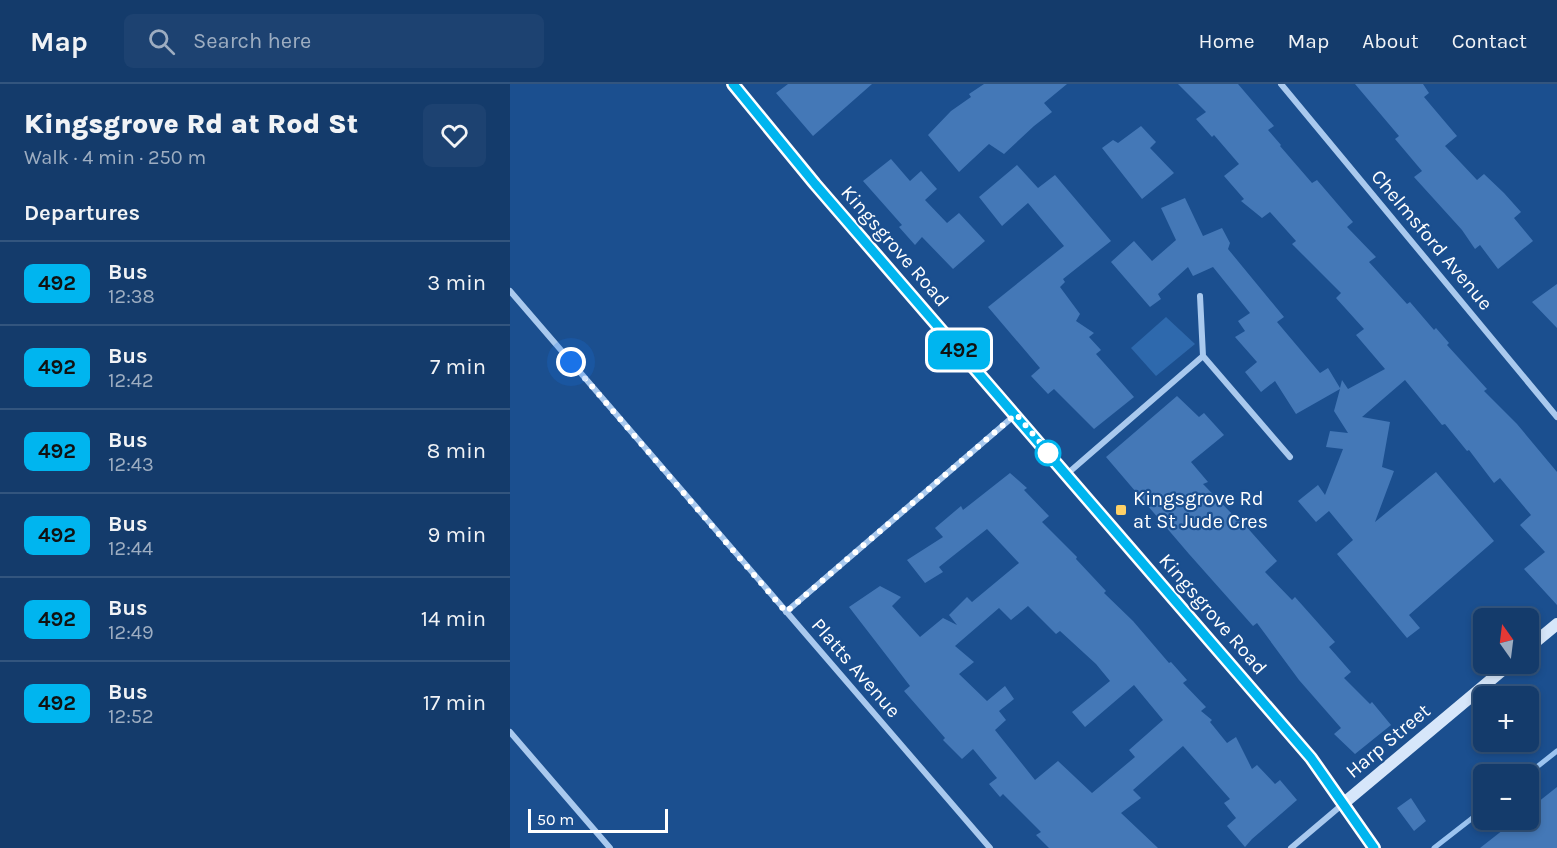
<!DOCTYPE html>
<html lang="en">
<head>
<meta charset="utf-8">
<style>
	body { margin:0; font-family:Karla,sans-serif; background:#1d4271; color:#f1f3f6; height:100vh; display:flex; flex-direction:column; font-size:22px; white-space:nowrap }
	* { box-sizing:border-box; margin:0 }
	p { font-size:20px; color:#9dadc1 }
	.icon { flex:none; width:33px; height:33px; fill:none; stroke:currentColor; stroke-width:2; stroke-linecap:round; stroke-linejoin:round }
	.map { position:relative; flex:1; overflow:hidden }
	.panel { display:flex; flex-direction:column; background:#143b6b; width:510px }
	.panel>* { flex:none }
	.badge { padding:0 12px; border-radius:9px; font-size:21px; line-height:39px }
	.needle { width:39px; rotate:346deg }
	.controls { position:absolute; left:963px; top:524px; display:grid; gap:12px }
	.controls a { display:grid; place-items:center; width:66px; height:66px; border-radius:9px; background:#143b6b; box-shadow:0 3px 9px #0003,0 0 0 2px #33557e; font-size:30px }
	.scale { position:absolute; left:18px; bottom:15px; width:140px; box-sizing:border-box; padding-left:6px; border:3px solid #fff; border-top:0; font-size:16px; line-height:21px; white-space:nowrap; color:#fff; -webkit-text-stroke:4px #1b4f8f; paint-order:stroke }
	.you { position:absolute; width:30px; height:30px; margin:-15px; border:4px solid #fff; border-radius:50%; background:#1a73e8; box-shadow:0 0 0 9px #1a73e833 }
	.map>.badge { position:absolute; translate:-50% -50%; box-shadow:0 0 0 3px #fff }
	h2 { padding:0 24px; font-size:22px; line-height:54px }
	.round { display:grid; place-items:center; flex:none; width:63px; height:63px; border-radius:9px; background:#1d4271 }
	.head { display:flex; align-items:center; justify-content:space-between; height:102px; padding:0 24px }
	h1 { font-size:28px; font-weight:800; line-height:45px }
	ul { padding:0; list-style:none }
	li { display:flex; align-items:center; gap:18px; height:84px; padding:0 24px; border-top:2px solid #33557e }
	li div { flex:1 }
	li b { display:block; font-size:22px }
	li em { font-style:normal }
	li .badge { min-width:66px; font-weight:700; text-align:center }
	header { display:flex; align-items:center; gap:36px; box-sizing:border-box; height:84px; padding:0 30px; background:#143b6b; border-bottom:2px solid #33557e }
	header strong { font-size:28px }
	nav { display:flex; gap:33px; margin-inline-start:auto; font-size:21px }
	.search { width:420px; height:54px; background:#1d4271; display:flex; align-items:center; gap:15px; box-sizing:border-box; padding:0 21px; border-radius:9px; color:#9dadc1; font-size:22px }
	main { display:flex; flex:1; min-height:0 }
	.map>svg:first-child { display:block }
	.green { fill:#2e69ad }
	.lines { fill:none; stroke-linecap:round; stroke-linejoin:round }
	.stream { stroke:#9cc4f0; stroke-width:5 }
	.building { fill:#4478b7; fill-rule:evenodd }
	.street { stroke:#a9c9ee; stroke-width:6 }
	.secondary { stroke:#d6e6fa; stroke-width:12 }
	.line-casing { stroke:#fff; stroke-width:14 }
	.line { stroke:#00b5ef; stroke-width:9 }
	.walk { stroke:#fff; stroke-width:6; stroke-dasharray:0 10.8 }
	.stop-dot { fill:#fff; stroke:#00b5ef; stroke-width:3 }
	.poi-dot { fill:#ffd166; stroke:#1b4f8f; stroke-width:2 }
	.labels { text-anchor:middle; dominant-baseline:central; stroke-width:4.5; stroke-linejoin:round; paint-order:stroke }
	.street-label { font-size:20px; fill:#fff; stroke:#1b4f8f }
	.poi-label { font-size:20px; fill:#fff; stroke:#1b4f8f; text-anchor:start }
</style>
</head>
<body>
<header>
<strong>Map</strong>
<div class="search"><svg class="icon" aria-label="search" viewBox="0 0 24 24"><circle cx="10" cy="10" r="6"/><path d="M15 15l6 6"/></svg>Search here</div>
<nav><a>Home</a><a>Map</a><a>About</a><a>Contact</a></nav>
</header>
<main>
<section class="panel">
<div class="head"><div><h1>Kingsgrove Rd at Rod St</h1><p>Walk · 4 min · 250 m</p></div><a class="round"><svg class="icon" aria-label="heart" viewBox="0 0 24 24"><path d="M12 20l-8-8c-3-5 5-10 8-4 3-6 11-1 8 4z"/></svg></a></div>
<h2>Departures</h2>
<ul>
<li><span class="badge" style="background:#00b5ef;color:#111">492</span><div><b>Bus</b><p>12:38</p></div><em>3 min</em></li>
<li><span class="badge" style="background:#00b5ef;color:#111">492</span><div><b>Bus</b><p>12:42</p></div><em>7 min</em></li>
<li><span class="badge" style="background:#00b5ef;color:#111">492</span><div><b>Bus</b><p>12:43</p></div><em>8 min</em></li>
<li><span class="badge" style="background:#00b5ef;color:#111">492</span><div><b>Bus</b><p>12:44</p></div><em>9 min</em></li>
<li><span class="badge" style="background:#00b5ef;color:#111">492</span><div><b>Bus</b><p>12:49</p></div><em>14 min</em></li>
<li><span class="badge" style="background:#00b5ef;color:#111">492</span><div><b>Bus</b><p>12:52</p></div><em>17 min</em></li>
</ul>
</section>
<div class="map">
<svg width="1047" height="764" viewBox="0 0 1047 764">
	<rect width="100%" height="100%" fill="#1b4f8f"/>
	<path class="green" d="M656 233 685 260 646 292 621 264Z"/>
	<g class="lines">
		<path class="stream" d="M1018 690 1047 667
			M924 764 974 725"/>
	</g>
	<path class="building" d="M278 0H362L303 52 266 9Z
		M474 0H557L534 19 542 28 524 42 494 70 479 60 449 88 418 51 441 27 461 13 459 10Z
		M668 0H728L764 42 758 46 771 61 770 62 802 99 807 96 843 138 837 143 866 173 859 178 897 220 900 218 924 246 926 244 939 259 937 261 977 305 974 307 1007 340 1047 388V521L1014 485 1035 468 1010 441 1021 431 990 394 984 399 959 366 957 367 935 340 932 341 895 296 852 333 880 338 872 383 884 387 865 438 926 388 984 457 899 531 910 544 897 554 827 470 843 456 819 427 806 438 788 417 808 401 815 411 833 365 816 363 820 347 838 349 824 327 830 305 786 330 765 297 751 308 735 288 747 278 725 253 735 247 728 237 740 229 703 183 683 192 678 183 648 210 651 215 640 223 601 178 624 157 642 177 666 156 651 124 675 114 693 152 712 144 720 159 718 165 774 233 767 238 810 289 818 284 830 304 832 296 838 305 875 285 846 251 854 245 826 214 831 209 782 160 786 157 760 128 752 134 731 117 734 115 714 92 729 80 704 51 702 53 686 35 696 28Z
		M845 0H913L919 9 914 13 947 52 935 62 967 96 974 90 994 109 1011 128 1004 134 1023 157 988 185 970 161 965 165 952 146 904 93 912 87 885 55 889 52Z
		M631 42 646 58 640 64 664 89 632 115 592 64 603 56 608 59Z
		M381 75 400 97 411 87 427 105 415 116 437 139 449 129 475 157 443 185 412 153 405 161 389 143 392 141 353 97Z
		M507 81 528 104 545 91 601 157 553 195 555 198 550 203 570 230 566 237 584 249 579 253 591 266 586 270 624 313 584 345 544 305 538 310 521 292 530 284 478 223 554 162 518 119 492 142 469 113Z
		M1047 200V244L1022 218Z
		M667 312 689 333 694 329 714 351 681 378 698 398 693 400 724 432 726 431 767 477 755 488 782 516 785 513 825 558 819 563 841 588 834 594 860 620 862 618 881 641 845 670 824 650 831 644 789 596 747 539 743 542 679 470 596 373Z
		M500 389 517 404 514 406 539 432 532 438 567 473 566 475 596 507 594 509 623 537 659 579 661 578 677 596 673 599 696 623 691 627 702 636 700 638 717 659 726 653 742 685 747 681 765 700 770 696 787 716 742 755 735 763 717 742 726 734 714 719 720 715 673 662 623 706 631 714 611 729 648 764H539L526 751 531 748 493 710 490 713 479 700 487 694 463 665 452 675 433 656 435 654 394 607 400 602 339 523 370 502 391 513 382 522 410 553 433 534 447 541 439 531 457 513 462 518 509 479 477 445 429 483 433 488 415 499 397 476 433 453 425 444 451 422 453 426ZM518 522 546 550 550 547 586 580 600 597 562 628 575 643 624 601 653 636 619 666 625 673 582 709 548 677 525 696 485 646 496 636 489 627 504 615 495 602 477 617 449 590 464 578 445 562 489 524 501 536Z
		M1047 703V764H970L1007 735H1018V726Z
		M901 714 916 737 904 747 887 724Z"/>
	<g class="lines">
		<path class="street" d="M771 0 1047 333
			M0 207 480 764
			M693 272 780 373
			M557 390 693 272 690 212
			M276 528 505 331
			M0 648 100 764
			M781 764 833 720"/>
		<path class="secondary" d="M223 0 305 100 801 674 864 764
			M1018 564 1047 540
			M834 719 1001 579"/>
	</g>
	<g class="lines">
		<g class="line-casing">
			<path id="line" d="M223 0 305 100 801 674 864 764"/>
		</g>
		<use href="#line" class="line"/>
		<path class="walk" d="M61 278 276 528 506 330 544 375 538 369"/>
	</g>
	<circle class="stop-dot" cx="538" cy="369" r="12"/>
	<rect class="poi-dot" x="605" y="420" width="12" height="12" rx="3"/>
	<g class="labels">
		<g class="street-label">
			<text transform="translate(922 156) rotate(50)">Chelmsford Avenue</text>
			<text transform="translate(385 162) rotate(49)">Kingsgrove Road</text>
			<text transform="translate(703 530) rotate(49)">Kingsgrove Road</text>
			<text transform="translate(346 584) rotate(49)">Platts Avenue</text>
			<text transform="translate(878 657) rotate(-40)">Harp Street</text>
		</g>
		<g class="poi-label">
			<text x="623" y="414">Kingsgrove Rd<tspan x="623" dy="23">at St Jude Cres</tspan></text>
		</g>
	</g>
</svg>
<div class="controls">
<a><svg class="needle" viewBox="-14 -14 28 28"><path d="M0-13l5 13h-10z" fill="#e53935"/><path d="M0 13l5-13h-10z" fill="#9dadc1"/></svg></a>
<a>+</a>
<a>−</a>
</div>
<div class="scale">50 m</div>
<div class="you" style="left:61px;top:278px"></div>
<b class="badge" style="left:449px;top:266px;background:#00b5ef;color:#111">492</b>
</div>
</main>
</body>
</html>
